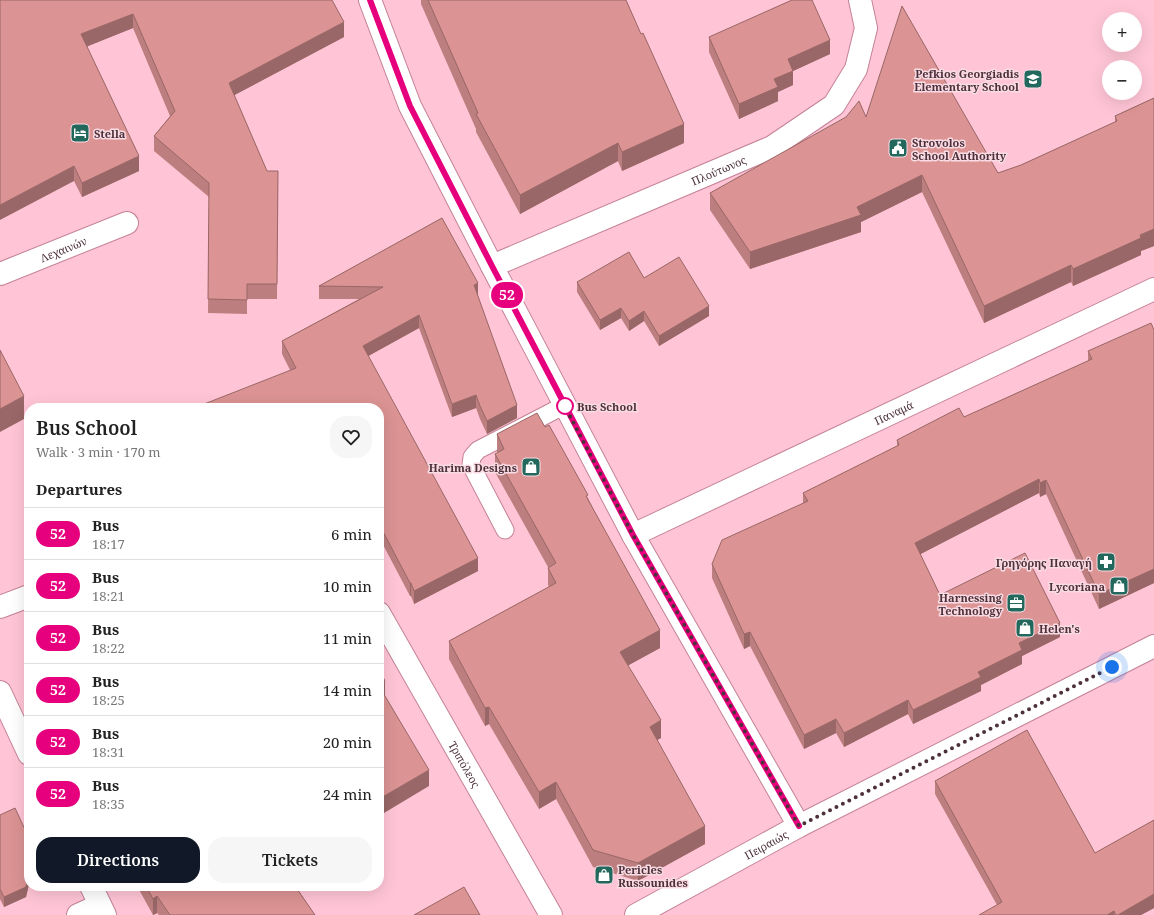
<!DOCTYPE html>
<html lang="en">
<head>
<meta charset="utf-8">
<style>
	body { margin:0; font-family:"Noto Serif",serif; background:#f6f6f6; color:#222; height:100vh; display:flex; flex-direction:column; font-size:15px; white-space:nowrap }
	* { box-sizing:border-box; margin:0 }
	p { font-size:13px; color:#767676 }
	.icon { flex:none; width:22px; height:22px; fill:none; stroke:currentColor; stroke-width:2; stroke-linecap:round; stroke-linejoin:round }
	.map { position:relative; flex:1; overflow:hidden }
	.sheet { position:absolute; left:24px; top:403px; width:360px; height:488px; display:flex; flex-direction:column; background:#fff; border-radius:16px; box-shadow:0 4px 16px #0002 }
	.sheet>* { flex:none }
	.badge { padding:0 8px; border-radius:13px; font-size:14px; line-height:26px }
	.buttons { position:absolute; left:1102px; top:12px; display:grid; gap:8px }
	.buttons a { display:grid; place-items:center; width:40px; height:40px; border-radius:50%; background:#fff; box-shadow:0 4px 16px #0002; font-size:20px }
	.you { position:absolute; width:20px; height:20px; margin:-10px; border:3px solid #fff; border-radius:50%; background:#1a73e8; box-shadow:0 0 0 6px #1a73e833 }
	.map>.badge { position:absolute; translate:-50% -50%; box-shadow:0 0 0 2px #fff }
	h2 { padding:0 12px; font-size:15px; line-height:36px }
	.round { display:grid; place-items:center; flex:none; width:42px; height:42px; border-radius:16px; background:#f6f6f6 }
	.headline { display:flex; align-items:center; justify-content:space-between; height:68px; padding:0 12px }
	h1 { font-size:19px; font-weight:600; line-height:30px }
	.primary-button { display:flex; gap:8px; margin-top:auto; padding:8px 12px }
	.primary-button a { flex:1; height:46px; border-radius:16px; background:#111827; color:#fff; font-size:16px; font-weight:600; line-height:46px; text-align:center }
	.primary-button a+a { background:#f6f6f6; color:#222 }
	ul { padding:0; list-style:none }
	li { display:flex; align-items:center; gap:12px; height:52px; padding:0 12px; border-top:1px solid #e0e0e0 }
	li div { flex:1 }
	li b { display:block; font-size:15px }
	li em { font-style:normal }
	li .badge { min-width:44px; font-weight:700; text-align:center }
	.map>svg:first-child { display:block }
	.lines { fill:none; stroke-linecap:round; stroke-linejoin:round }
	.service-casing { stroke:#c58297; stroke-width:19 }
	.minor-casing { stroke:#c58297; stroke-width:24 }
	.tertiary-casing { stroke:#c58297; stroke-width:24 }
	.service { stroke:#fff; stroke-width:17 }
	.minor { stroke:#fff; stroke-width:22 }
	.tertiary { stroke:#fff; stroke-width:22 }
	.wall { fill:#bc7e7e }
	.shaded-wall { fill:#996767 }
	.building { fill:#db9393; stroke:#996767 }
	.line-casing { stroke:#fff; stroke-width:9 }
	.line { stroke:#e6007e; stroke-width:6 }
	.walk { stroke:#4d313a; stroke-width:4; stroke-dasharray:0 7.2 }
	.stop-dot { fill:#fff; stroke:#e6007e; stroke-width:2 }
	.labels { text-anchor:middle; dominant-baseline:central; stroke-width:3; stroke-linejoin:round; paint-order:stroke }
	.poi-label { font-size:11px; font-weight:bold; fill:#4d313a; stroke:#f9dbe4; text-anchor:end }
	.street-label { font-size:11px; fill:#4d313a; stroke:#f9dbe4 }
	.stop-label { font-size:11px; font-weight:bold; fill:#4d313a; stroke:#f9dbe4; text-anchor:start }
</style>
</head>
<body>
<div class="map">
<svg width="1154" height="915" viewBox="0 0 1154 915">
	<rect width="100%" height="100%" fill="#ffc5d6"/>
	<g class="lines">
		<g class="service-casing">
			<path id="service" d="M505 530 471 465 472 457 478 450 565 405"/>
		</g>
		<g class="minor-casing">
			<g id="minor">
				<path id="s1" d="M492 266 772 147 834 105 856 69 866 28 860 0"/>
				<path id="s2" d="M0 274 127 223"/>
				<path id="s3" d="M633 535 1154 289"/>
				<path d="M0 607 29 596"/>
				<path id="s4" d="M379 613 551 915"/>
				<path d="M0 692 29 754"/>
				<path d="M91 886 105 915"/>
				<path d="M78 915 100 905"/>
			</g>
		</g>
		<g class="tertiary-casing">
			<g id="tertiary">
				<path d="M370 0 410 106 492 266 633 535 799 826"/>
				<path id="s5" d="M636 915 799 826 1154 646"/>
			</g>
		</g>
		<use href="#service" class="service"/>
		<use href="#minor" class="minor"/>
		<use href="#tertiary" class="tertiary"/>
	</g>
	<path class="wall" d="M0 0 344 37 234 95 267 171H278L277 299H247V314L208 313 209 197 154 151V136L170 116 133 28 87 46 139 171 82 197 74 181Z
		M421 0H626L684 143 622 171 618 161 520 214 476 132V129L421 4Z
		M709 37 830 54 793 71V85L778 92V101L739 119 709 52Z
		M1154 98V246L1141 251V255L1073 286 1071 282 984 323 922 192 861 222V232L750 269 710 210V193L866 117 998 173 1021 165 1115 122V116Z
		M442 218 478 296 517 418 487 434 480 419 476 408 452 417 419 328 368 356 478 571 414 604 411 596H410L379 537V408L290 370 282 354V341L359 299H319V286Z
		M644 278 709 316 659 346 644 321 629 331 621 318 600 330 577 292V282Z
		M1154 330V583L1099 609 1046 494 1040 497 1039 493 920 554 940 595 1060 637 1022 656V664L981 685V691L913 724 908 714 844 747 836 733 804 749 750 646 744 649 712 578V564L803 503V493L897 446V440L964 417 1088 361V351Z
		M545 427 588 498 660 648 628 665 661 738 657 740 705 844 638 881 593 867 556 799 539 809 489 724 485 726 449 659V641L549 587 548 585V567L495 472V454L497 453V434Z
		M935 781 1095 853 1154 820V908L1141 915H979L997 905 935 794Z
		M0 815 29 838V884L26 897 4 907 0 899Z
		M137 886H295L315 915H159L157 913 153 915Z"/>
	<path class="shaded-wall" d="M133 14V28L81 49V34Z
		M344 22V37L229 98V83Z
		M830 40V54L793 71V85L778 92V101L739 119V104L774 79 788 59Z
		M684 124V143L622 171V152Z
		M618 143V161L520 214V195Z
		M139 156V171L82 197V183Z
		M74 166V181L0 220V205Z
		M922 175V192L861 222V232L750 269V252L857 207Z
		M1154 229V246L1141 251V255L1073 286V269Z
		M1071 265V282L984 323V306Z
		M478 283V296L474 285Z
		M709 306V316L659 346V336Z
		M621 308V318L600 330V320Z
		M644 311V321L629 331V321Z
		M419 315V328L363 359V346Z
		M476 395V408L452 417V404Z
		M24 396V419L0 432V409Z
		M517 405V418L487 434V421Z
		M1039 479V493L915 557V543Z
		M1046 480V494L1040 497V483Z
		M478 558V571L414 604V591Z
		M1154 569V583L1099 609V594Z
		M410 583H411V596H410Z
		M1060 623V637L1022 656V664L981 685V691L913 724V710L978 672 1019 643Z
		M660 630V648L620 670V652Z
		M750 632V646L744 649V634Z
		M385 681V697L379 701V684Z
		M908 700V714L844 747V733Z
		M489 707V724L485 726V708Z
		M836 719V733L804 749V735Z
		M661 720V738L650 744V727Z
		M429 770V786L379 816V799Z
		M556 782V799L539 809V792Z
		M705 826V844L638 881V863Z
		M29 874V884L26 897 4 907V897Z
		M1154 894V908L1141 915H1118Z
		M157 896V913L153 915V899Z
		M1114 911V915H1107Z"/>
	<path class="building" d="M0 0H332L344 22 229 83 267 171H278L277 284H247V300L208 299 209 183 154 136 175 111 133 14 81 34 139 156 82 183 74 166 0 205Z
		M428 0H626L641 34 643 33 684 124 622 152 618 143 520 195 476 114 478 113Z
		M792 0H812L830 40 788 59 793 71 774 79 778 87 739 104 709 37Z
		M902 6 998 173 1021 165 1117 121 1115 116 1154 98V229L1140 235 1141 238 1073 269 1071 265 984 306 922 175 857 207 861 215 750 252 710 193 846 117 859 101 866 117Z
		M442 218 478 283 474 285 517 405 487 421 480 406 476 395 452 404 419 315 363 346 478 558 414 591 411 583H410L379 524V408H194L296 368 282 341 383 287 319 286Z
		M629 252 644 278 679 257 709 306 659 336 644 311 629 321 621 308 600 320 577 282Z
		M1151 323 1154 330V569L1099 594 1046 480 1040 483 1039 479 915 543 940 595 1025 553 1060 623 1019 643 1022 650 978 672 981 677 913 710 908 700 844 733 836 719 804 735 750 632 744 634 712 564 722 540 808 501 803 493 899 445 897 440 959 408 964 417 1092 359 1088 351Z
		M0 350 24 396 0 409Z
		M537 413 545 427 549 425 588 495 586 496 660 630 620 652 661 720 650 727 705 826 638 863 593 850 556 782 539 792 489 707 485 708 449 641 556 583 548 568 556 563 495 454 504 449 497 434Z
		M379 669 385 681 379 684Z
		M379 686 429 770 379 799Z
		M1027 730 1095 853 1154 820V894L1118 915H1116L1114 911 1107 915H979L1002 902 935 781Z
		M15 808 29 838V874L26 887 4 897 0 889V815Z
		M146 886H295L315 915H170L157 896 153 899Z
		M464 887 480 915H414Z"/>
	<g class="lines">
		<g class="line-casing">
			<path id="line" d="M370 0 410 106 492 266 633 535 799 826"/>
		</g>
		<use href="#line" class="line"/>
		<path class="walk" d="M565 406 564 405 633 535 799 826 1112 667"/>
	</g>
	<defs>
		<g id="school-square" transform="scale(1)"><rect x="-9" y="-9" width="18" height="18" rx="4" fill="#22685c" stroke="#f9dbe4"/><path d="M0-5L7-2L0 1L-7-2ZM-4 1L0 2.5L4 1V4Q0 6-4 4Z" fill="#fff"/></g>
		<g id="hotel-square" transform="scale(1)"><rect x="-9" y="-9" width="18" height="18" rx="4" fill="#22685c" stroke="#f9dbe4"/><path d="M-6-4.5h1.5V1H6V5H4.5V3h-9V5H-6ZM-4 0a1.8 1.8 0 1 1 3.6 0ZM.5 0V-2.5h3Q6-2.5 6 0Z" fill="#fff"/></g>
		<g id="civic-square" transform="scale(1)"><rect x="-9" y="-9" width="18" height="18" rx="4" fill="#22685c" stroke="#f9dbe4"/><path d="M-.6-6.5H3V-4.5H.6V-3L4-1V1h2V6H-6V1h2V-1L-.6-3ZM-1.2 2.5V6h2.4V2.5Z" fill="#fff"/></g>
		<g id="shop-square" transform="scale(1)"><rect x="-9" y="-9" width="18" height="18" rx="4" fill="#22685c" stroke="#f9dbe4"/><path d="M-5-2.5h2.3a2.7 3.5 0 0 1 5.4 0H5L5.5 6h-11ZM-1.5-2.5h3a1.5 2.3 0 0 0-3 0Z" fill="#fff"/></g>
		<g id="pharmacy-square" transform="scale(1)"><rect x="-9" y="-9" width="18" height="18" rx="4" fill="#22685c" stroke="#f9dbe4"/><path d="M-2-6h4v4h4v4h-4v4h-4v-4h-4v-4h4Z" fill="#fff"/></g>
		<g id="office-square" transform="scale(1)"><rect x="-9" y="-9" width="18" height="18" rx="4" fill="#22685c" stroke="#f9dbe4"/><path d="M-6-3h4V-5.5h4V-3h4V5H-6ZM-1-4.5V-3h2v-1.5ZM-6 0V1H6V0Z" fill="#fff"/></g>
	</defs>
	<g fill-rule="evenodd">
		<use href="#school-square" x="1033" y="79"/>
		<use href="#hotel-square" x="80" y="133"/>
		<use href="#civic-square" x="898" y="148"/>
		<use href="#shop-square" x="531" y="467"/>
		<use href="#pharmacy-square" x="1106" y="562"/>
		<use href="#shop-square" x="1119" y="586"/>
		<use href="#office-square" x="1016" y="603"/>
		<use href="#shop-square" x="1025" y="628"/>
		<use href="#shop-square" x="604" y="875"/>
	</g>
	<circle class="stop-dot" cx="565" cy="406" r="8"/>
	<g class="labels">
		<g class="poi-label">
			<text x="1019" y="73">Pefkios Georgiadis<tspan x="1019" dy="13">Elementary School</tspan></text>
			<text x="94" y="133" text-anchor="start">Stella</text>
			<text x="912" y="142" text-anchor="start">Strovolos<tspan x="912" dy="13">School Authority</tspan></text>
			<text x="517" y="467">Harima Designs</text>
			<text x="1092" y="562">Γρηγόρης Παναγή</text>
			<text x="1105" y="586">Lycoriana</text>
			<text x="1002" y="597">Harnessing<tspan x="1002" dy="13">Technology</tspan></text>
			<text x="1039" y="628" text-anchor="start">Helen's</text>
			<text x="618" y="869" text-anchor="start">Pericles<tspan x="618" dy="13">Russounides</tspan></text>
		</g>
		<g class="street-label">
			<text stroke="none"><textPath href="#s1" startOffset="246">Πλούτωνος</textPath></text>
			<text stroke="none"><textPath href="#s2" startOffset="68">Λεχαινών</textPath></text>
			<text stroke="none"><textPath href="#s3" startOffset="288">Παναμά</textPath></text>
			<text stroke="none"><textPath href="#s4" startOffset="174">Τριπόλεος</textPath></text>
			<text stroke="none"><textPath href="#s5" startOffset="148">Πειραιώς</textPath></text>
		</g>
		<g class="stop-label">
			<text x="577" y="406">Bus School</text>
		</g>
	</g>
</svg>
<div class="buttons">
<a>+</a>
<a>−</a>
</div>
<div class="you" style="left:1112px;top:667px"></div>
<b class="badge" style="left:507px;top:295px;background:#e6007e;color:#fff">52</b>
<section class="sheet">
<div class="headline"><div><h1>Bus School</h1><p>Walk · 3 min · 170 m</p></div><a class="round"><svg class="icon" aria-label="heart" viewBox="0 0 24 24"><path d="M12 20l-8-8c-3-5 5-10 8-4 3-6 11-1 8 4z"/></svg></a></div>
<h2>Departures</h2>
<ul>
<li><span class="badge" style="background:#e6007e;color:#fff">52</span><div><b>Bus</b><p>18:17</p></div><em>6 min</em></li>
<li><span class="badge" style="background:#e6007e;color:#fff">52</span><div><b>Bus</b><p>18:21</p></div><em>10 min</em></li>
<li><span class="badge" style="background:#e6007e;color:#fff">52</span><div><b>Bus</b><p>18:22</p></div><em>11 min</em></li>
<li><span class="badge" style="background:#e6007e;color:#fff">52</span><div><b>Bus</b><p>18:25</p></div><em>14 min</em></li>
<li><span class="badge" style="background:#e6007e;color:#fff">52</span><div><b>Bus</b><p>18:31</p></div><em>20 min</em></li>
<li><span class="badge" style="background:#e6007e;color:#fff">52</span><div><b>Bus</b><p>18:35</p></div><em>24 min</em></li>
</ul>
<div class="primary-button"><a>Directions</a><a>Tickets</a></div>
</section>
</div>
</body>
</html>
